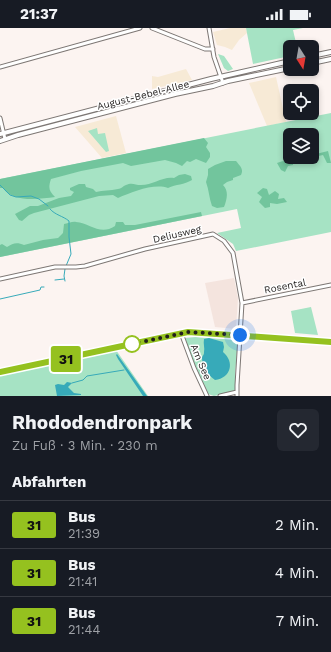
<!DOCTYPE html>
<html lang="de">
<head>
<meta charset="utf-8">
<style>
	body { margin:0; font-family:"Work Sans",sans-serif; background:#242831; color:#f1f3f6; height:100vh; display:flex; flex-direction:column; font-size:15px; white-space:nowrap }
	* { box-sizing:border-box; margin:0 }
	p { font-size:13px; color:#9ea1a6 }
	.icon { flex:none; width:22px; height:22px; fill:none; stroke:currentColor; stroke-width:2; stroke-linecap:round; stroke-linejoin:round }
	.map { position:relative; height:368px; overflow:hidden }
	.drawer { display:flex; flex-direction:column; background:#171b24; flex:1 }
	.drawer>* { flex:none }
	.badge { padding:0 8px; border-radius:3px; font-size:14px; line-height:26px }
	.needle { width:26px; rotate:169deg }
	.controls { position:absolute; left:283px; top:12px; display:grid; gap:8px }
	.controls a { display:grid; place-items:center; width:36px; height:36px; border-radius:6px; background:#171b24; box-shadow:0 2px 6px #0003; font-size:20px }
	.you { position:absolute; width:20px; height:20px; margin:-10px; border:3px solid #fff; border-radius:50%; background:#1a73e8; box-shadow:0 0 0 6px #1a73e833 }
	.map>.badge { position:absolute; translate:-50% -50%; box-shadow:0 0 0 2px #fff }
	h2 { padding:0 12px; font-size:15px; line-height:36px }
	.round { display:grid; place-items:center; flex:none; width:42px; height:42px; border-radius:6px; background:#242831 }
	.summary { display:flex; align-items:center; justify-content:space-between; height:68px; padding:0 12px }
	h1 { font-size:19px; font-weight:700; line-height:30px }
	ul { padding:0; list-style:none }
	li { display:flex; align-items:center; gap:12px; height:48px; padding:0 12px; border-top:1px solid #363941 }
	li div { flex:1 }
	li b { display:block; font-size:15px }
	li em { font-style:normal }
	li .badge { min-width:44px; font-weight:700; text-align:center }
	.status { display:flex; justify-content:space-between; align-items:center; height:28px; padding:0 20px; background:#171b24; direction:ltr }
	.status svg { height:11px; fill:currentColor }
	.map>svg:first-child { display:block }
	.commercial { fill:#f7ead6 }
	.built { fill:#f4e4de }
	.green { fill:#a6e3c4; fill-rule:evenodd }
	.forest { fill:#72c59d }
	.water { fill:#37aab9 }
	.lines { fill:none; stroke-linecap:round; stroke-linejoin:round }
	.stream { stroke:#37aab9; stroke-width:1 }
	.street-casing { stroke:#7d7774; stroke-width:5 }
	.secondary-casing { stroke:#7d7774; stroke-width:6 }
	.street { stroke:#fff; stroke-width:3 }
	.secondary { stroke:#fff; stroke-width:4 }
	.line-casing { stroke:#fff; stroke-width:9 }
	.line { stroke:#95c11f; stroke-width:6 }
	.walk { stroke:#211e1d; stroke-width:4; stroke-dasharray:0 7.2 }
	.stop-dot { fill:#fff; stroke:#95c11f; stroke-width:2 }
	.labels { text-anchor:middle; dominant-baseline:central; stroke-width:3; stroke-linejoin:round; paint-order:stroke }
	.street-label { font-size:10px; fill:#211e1d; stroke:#fff }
</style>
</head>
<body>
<div class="status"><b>21:37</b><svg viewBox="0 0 49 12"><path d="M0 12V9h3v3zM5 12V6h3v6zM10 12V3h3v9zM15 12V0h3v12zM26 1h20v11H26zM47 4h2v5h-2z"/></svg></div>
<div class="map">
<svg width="331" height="368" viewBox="0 0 331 368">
	<rect width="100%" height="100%" fill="#fcf4f1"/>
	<path class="commercial" d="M230 0H246L247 5 239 12 232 22 225 19 217 17 213 4Z
		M186 41 192 52 152 61V48L158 49Z
		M276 49 286 94 267 98 249 55Z
		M116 88 126 125 102 130 75 99Z"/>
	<path class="built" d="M234 250 238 270 236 301 215 299 205 255Z"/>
	<path class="green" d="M246 0H303L293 2 297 19H290V28L253 36Z
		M218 26 224 28 233 41 228 43 224 40Z
		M331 85V204L236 223 233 216 217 205 241 200 237 181 0 229V151ZM290 107H312V129H290Z
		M97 100 98 106 105 105 109 123 106 124 88 103Z
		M311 279 318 307 295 305 291 283Z
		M196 309 238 312 235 346 236 363 214 368 208 366 195 339 185 310Z
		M116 322 148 368H0V346Z"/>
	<path class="forest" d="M204 110 208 115 206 119 210 125V129L206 135 196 131 190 134 187 133 182 138 176 135 165 132 131 138 123 135 81 143 51 151C48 160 49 163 55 169 39 171 13 175 3 160H0V151Z
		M328 123 331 135H327L323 127 296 133 293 135V137L288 138 285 144 281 142 277 135C289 131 299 129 312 129V127Z
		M226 133H236C240 138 244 141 241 147L233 150V152L227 154 223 157C229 163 227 171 224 179L217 180 212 178C209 170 209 162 206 154L208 147V141L215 137Z
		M185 146 191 148 192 152C184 157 176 156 168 160 154 155 132 164 118 170L113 167 99 168 34 185 29 187 22 193 19 192 15 186 30 178H38L59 170 71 168 74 164 70 162V160L79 156H85L86 159 93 161 96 164C103 162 110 163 118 161 121 161 123 158 126 157 132 154 135 157 141 157 153 157 163 148 174 150L179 147Z
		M263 160 267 161 269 167 275 163 279 166 278 171 284 170 287 174 277 176 270 175V179L265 180 259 174 262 169 257 165Z
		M201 184 202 188 0 229V217L2 216 7 219C13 215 17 214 24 217L43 212 58 210 63 205 64 196C67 196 73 193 76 194 90 195 100 208 115 198L116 194H123L125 197H135Z"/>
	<path class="water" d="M209 310 223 314 224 319 223 324C235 334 231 350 215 352 209 348 202 339 202 330 203 326 204 328 204 324 205 320 203 316 204 311Z
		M117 326 147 368H143L118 331 116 327Z
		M67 354 72 355 68 359 74 365 81 366V367L57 368 55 357 58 356 64 357Z"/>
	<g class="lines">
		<path class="stream" d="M0 157 10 167 16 169 31 168 39 171 48 178
			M50 181C55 187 63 188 69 193V209L71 226 66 238
			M55 252 64 251
			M65 253 64 248 65 241
			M0 271 40 262 41 259H44
			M72 355 83 352 87 348 124 342"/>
		<g class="street-casing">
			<path id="street" d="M152 0 205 21H213
				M209 0 214 29 223 55
				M0 39 140 0
				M0 90 5 111
				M0 251 55 239H76L85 238 145 221 213 206 224 213 233 225 242 275 237 357V368
				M242 275 331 257
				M181 305 194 340 207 368
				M220 368 237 364"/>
		</g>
		<g class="secondary-casing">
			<path id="secondary" d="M312 28 331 24
				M312 35 331 31
				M0 106 211 51 290 33
				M0 113 18 107 175 66 213 58 228 53 290 40
				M0 344 188 304 331 314"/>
		</g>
		<use href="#street" class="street"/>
		<use href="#secondary" class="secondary"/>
	</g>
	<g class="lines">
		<g class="line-casing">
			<path id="line" d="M0 344 188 304 331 314"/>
		</g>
		<use href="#line" class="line"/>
		<path class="walk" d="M132 316 188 304 240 307"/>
	</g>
	<circle class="stop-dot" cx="132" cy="316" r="8"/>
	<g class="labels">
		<g class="street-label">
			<text transform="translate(143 67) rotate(-14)">August-Bebel-Allee</text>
			<text transform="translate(177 206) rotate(-13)">Deliusweg</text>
			<text transform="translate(285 258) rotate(-11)">Rosental</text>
			<text transform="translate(201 334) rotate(67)">Am See</text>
		</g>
	</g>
</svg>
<div class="controls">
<a><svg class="needle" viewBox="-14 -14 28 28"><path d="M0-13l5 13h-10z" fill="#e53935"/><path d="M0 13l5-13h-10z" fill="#9ea1a6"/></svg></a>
<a><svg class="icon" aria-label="locate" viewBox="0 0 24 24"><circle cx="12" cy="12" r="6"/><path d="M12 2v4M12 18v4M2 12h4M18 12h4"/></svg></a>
<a><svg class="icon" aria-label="layers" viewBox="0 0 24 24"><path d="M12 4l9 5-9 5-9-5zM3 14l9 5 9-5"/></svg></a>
</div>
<div class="you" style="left:240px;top:307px"></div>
<b class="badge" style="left:66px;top:331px;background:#95c11f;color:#111">31</b>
</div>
<section class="drawer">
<div class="summary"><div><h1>Rhododendronpark</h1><p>Zu Fuß · 3 Min. · 230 m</p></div><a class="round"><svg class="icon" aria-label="heart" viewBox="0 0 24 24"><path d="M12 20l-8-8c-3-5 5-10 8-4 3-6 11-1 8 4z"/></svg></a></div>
<h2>Abfahrten</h2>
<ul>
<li><span class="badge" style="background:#95c11f;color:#111">31</span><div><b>Bus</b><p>21:39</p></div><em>2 Min.</em></li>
<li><span class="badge" style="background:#95c11f;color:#111">31</span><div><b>Bus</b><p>21:41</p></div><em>4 Min.</em></li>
<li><span class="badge" style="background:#95c11f;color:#111">31</span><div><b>Bus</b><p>21:44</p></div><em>7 Min.</em></li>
</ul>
</section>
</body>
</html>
